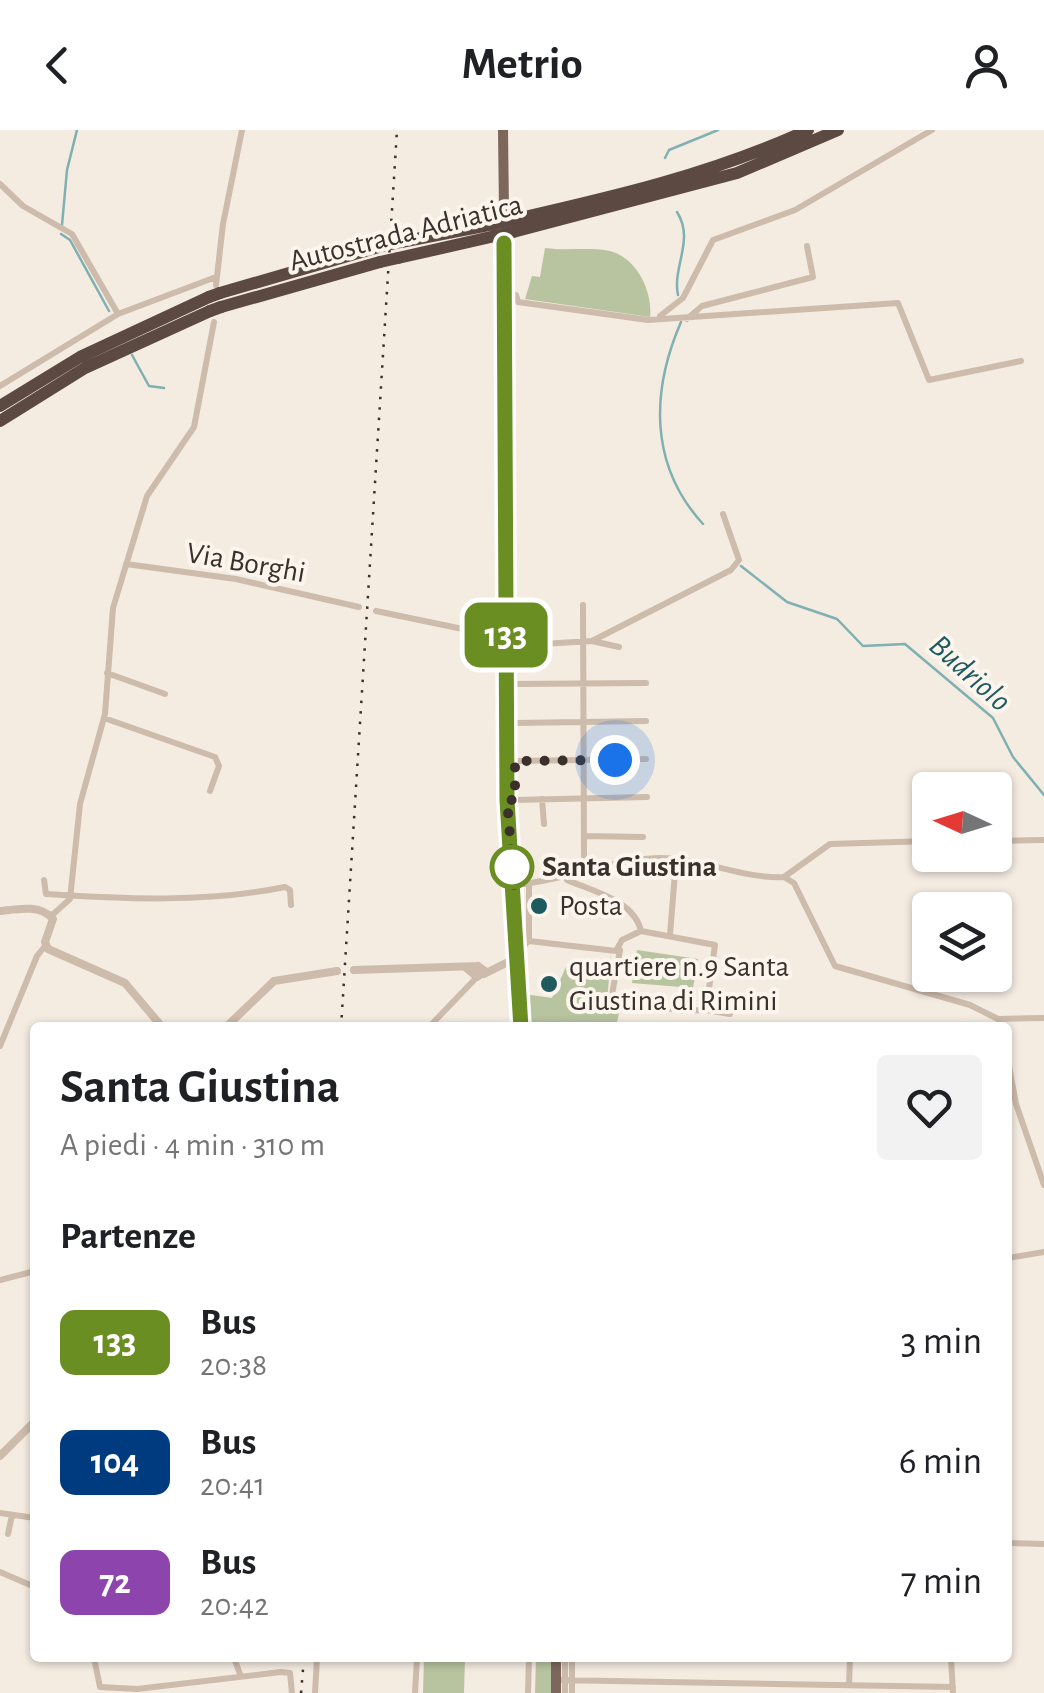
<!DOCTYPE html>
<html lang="it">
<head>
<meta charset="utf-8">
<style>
	body { margin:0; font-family:"Alegreya Sans",sans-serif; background:#f2f2f2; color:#202124; height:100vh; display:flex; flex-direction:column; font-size:38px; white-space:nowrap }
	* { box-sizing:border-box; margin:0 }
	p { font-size:32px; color:#757577 }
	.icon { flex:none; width:55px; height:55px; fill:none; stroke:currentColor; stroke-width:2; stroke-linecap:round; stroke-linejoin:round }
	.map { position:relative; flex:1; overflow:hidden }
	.side { position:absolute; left:30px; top:892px; width:982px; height:640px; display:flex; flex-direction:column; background:#fff; border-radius:10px; box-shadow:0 2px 8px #0004 }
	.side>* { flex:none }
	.badge { padding:0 20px; border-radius:15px; font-size:35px; line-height:65px }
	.needle { width:65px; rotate:274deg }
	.controls { position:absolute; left:912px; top:642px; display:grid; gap:20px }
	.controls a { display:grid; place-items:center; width:100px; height:100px; border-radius:10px; background:#fff; box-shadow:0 2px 8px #0004; font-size:50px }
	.you { position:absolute; width:50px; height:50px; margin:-25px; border:8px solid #fff; border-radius:50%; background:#1a73e8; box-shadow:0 0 0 15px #1a73e833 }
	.map>.badge { position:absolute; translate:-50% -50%; box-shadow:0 0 0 5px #fff }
	h2 { padding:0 30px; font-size:38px; line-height:90px }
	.round { display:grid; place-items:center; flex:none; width:105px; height:105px; border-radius:10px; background:#f2f2f2 }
	.head { display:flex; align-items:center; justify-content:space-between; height:170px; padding:0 30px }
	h1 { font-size:48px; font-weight:700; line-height:75px }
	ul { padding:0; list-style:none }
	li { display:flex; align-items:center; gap:30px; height:120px; padding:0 30px }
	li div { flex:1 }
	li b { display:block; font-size:38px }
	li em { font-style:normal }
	li .badge { min-width:110px; font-weight:700; text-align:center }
	header { display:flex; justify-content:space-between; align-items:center; height:130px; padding:0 30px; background:#fff; font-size:45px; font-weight:700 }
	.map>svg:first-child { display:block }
	.green { fill:#b8c4a0 }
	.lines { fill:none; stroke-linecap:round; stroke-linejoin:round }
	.stream { stroke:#7fb0b2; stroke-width:2.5 }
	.minor { stroke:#cdbbac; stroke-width:6 }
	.tertiary { stroke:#cdbbac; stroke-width:8 }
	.primary { stroke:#7d675c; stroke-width:10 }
	.motorway { stroke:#5c4a42; stroke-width:12 }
	.rail { stroke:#3b302b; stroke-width:2.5; stroke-dasharray:2.5 8; stroke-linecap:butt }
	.motorway-bridge { stroke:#5c4a42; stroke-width:12 }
	.line-casing { stroke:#fff; stroke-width:22 }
	.line { stroke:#6b8e23; stroke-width:15 }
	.walk { stroke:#3b302b; stroke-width:10; stroke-dasharray:0 18 }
	.stop-dot { fill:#fff; stroke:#6b8e23; stroke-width:5 }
	.poi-dot { fill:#1f5a5e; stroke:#fbf5ee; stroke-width:4 }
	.labels { text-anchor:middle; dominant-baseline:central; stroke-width:8; stroke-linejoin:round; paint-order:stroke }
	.street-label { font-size:30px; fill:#3b302b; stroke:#fbf5ee }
	.stop-label { font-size:30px; font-weight:bold; fill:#3b302b; stroke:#fbf5ee; text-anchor:start }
	.poi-label { font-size:30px; fill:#3b302b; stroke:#fbf5ee; text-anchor:start }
	.water-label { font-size:32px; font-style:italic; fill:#1f5a5e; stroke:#fbf5ee }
</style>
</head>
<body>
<header><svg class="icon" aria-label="back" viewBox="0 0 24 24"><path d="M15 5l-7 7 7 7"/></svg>Metrio<svg class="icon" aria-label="person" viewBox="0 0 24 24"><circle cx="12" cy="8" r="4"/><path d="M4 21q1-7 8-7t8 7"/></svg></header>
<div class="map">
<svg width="1044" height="1563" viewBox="0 0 1044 1563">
	<rect width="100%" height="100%" fill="#f4ebe1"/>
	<path class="green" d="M545 118C565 121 591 117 610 121 637 128 653 162 650 187L525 169 532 146 540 147Z
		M637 820 698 829 693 858 632 853Z
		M611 823 607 872 621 874 616 897H526L524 864 552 868 566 837 608 842Z
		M424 1528H465L464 1563H423Z
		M536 1528H551L552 1563H535Z"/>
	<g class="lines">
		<path class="stream" d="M665 28 669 20 718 0
			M677 82C695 110 672 137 678 165
			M62 95 67 40 77 0
			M61 104 70 110 109 181
			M681 192C651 261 649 335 703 394
			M132 225 149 256 164 258
			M741 436 787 472 837 489 863 516 905 514 993 588 1013 627 1044 665"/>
		<path class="minor" d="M0 54 23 76 72 104 118 184
			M216 155 223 94 242 0
			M505 161 516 165 518 172 648 190 898 173 929 250 1021 231
			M660 186 683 168 713 110 795 80 932 0
			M687 189 702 176 813 147 807 116
			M0 256 118 184 216 147
			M126 434 236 449 359 477
			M583 475 584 726
			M512 480 515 670
			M376 481 506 508
			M592 511 619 517
			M507 516 592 511 731 440 739 430 723 384
			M107 543 165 564
			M514 554 646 553
			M104 588 215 627 219 636 210 661
			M515 593 646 591
			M515 631 646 629
			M542 669 544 694
			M514 670 647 667
			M585 706 643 707
			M995 711 1044 710
			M784 747 794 753 835 836 970 875 998 889 1001 898
			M44 750 46 764C124 769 206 773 285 757L290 760 291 775
			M567 750C592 761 634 770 641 801
			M514 755C565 751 610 729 660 728 702 728 742 749 784 747L830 714 930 711
			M51 786 70 769 80 674 105 584 113 478 147 366 194 297 214 192
			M641 801 715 815 706 880 730 884
			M670 805 676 730
			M529 811 616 821 622 810 641 801
			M620 820 611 870 670 879
			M517 821 529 811V754
			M679 881 706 880
			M998 889 1044 888
			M428 898 477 847
			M0 916 37 826 45 816
			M1008 931 1016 974 1044 1055
			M1008 1128 1044 1122
			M0 1150 35 1141
			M0 1383 35 1388
			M8 1404 12 1385
			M1008 1413 1044 1414
			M0 1442 35 1457
			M94 1528 100 1557 137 1559 281 1542 290 1543 292 1563
			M234 1528 240 1544
			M951 1528 953 1563
			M556 1550 953 1557
			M849 1555 850 1528
			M315 1563 317 1528
			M415 1563 417 1528
			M528 1563 529 1528
			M565 1563V1528
			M572 1563V1528"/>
		<path class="tertiary" d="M0 781C18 779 40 774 53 789L45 812 48 819 125 853 163 898
			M465 837 477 847 485 841 478 836 473 843
			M354 840 478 836
			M484 844 510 831 517 821
			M225 898 274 851 337 841
			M0 1326 35 1291"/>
		<path class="primary" d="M503 0 504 80
			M504 113 507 670 521 898
			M556 1563V1528"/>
		<path class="motorway" d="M512 90C613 67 713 44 808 0
			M513 102 737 43 838 0
			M401 112 494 94
			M398 128 495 106
			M220 163 382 116
			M221 177 380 132
			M0 276 80 227 209 167
			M0 291 85 238 210 181"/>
		<path class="rail" d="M341 898 397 0
			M301 1563 304 1528"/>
		<path class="motorway-bridge" d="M494 94 512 90
			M495 106 513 102
			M382 116 401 112
			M380 132 398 128
			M209 167 220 163
			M210 181 221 177"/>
	</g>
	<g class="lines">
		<g class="line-casing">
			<path id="line" d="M504 113 507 670 521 898"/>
		</g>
		<use href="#line" class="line"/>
		<path class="walk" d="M512 737 514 755 507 670H515V631L615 630"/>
	</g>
	<circle class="stop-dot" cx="512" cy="737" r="20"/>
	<g class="poi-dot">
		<circle cx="539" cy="776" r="10"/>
		<circle cx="549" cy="854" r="10"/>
	</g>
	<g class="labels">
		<g class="street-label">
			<text transform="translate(406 103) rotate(-14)">Autostrada Adriatica</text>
			<text transform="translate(246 433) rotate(10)">Via Borghi</text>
		</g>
		<g class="stop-label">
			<text x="542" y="737">Santa Giustina</text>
		</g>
		<g class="poi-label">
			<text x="559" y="776">Posta</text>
			<text x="569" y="837">quartiere n.9 Santa<tspan x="569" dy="34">Giustina di Rimini</tspan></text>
		</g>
		<g class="water-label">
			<text transform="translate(970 543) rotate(42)">Budriolo</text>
		</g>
	</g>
</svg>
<div class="controls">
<a><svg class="needle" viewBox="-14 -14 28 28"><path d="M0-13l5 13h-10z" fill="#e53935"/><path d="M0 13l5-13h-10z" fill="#757577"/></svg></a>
<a><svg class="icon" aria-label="layers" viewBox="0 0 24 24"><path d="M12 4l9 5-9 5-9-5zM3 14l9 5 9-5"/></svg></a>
</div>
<div class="you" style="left:615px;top:630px"></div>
<b class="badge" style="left:506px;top:505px;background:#6b8e23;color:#fff">133</b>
<section class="side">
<div class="head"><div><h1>Santa Giustina</h1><p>A piedi · 4 min · 310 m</p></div><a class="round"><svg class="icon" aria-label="heart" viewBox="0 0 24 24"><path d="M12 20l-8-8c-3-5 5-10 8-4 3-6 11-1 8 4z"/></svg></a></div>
<h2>Partenze</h2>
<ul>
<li><span class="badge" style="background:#6b8e23;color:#fff">133</span><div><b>Bus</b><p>20:38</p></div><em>3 min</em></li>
<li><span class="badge" style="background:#003b80;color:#fff">104</span><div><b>Bus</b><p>20:41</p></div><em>6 min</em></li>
<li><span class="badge" style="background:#8e44ad;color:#fff">72</span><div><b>Bus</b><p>20:42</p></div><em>7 min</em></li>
</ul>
</section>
</div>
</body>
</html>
